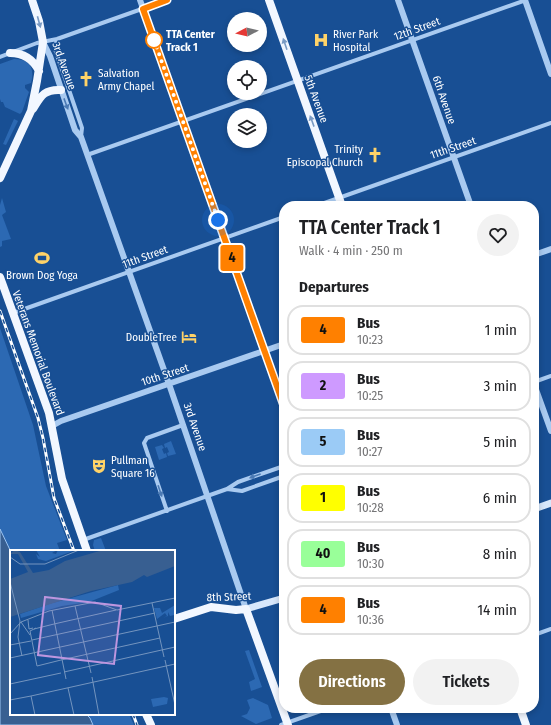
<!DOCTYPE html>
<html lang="en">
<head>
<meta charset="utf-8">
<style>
	body { margin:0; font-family:"Fira Sans Condensed",sans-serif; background:#f2f2f2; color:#202124; height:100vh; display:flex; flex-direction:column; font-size:15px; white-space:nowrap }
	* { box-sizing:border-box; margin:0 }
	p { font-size:13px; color:#757577 }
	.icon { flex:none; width:22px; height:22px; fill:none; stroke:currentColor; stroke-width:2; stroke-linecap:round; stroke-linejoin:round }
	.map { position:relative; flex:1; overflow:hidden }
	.panel { position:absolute; left:279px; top:201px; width:260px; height:512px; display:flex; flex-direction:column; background:#fff; border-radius:16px; box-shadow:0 2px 6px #0003 }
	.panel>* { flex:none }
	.badge { padding:0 8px; border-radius:3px; font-size:14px; line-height:26px }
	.needle { width:26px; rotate:263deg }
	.tools { position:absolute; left:227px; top:12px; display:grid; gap:8px }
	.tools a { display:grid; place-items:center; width:40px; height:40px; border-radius:50%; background:#fff; box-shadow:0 2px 6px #0003; font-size:20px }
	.you { position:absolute; width:20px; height:20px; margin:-10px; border:3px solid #fff; border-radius:50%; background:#1a73e8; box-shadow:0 0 0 6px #1a73e833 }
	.map>.badge { position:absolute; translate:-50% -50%; box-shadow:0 0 0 2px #fff }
	h2 { padding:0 20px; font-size:15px; line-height:36px }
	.round { display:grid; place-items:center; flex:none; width:42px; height:42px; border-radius:21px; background:#f2f2f2 }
	.summary { display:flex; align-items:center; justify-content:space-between; height:68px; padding:0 20px }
	h1 { font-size:19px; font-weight:600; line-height:30px }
	.button { display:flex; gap:8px; margin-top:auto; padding:8px 20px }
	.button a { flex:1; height:46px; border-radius:24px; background:#847143; color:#fff; font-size:16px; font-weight:600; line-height:46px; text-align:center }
	.button a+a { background:#f2f2f2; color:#202124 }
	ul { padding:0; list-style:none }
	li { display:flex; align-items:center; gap:12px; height:50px; margin:0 8px 6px; padding:0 12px; border:2px solid #e0e0e0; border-radius:16px }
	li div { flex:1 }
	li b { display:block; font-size:15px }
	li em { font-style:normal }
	li .badge { min-width:44px; font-weight:700; text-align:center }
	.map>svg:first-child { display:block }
	.green { fill:#2c69b3 }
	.water { fill:#385f91; stroke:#9cc5f3 }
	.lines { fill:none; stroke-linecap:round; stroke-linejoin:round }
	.minor { stroke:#a9caf0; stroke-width:4 }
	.tertiary { stroke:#a9caf0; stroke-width:6 }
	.secondary { stroke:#d7e7fb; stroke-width:7 }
	.primary { stroke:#f2f7ff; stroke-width:8 }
	.rail-casing { stroke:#fff; stroke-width:3 }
	.rail { stroke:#184f94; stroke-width:1.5; stroke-dasharray:4.5; stroke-linecap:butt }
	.oneway { fill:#7a9bc4 }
	.oneway2 { fill:#4b7ab4 }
	.line-casing { stroke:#fff; stroke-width:9 }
	.line { stroke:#ff8000; stroke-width:6 }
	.walk { stroke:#fff; stroke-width:4; stroke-dasharray:0 7.2 }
	.stop-dot { fill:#fff; stroke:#ff8000; stroke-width:2 }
	.labels { text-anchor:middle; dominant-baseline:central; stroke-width:3; stroke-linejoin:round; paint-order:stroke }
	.street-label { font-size:11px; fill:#fff; stroke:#184f94 }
	.stop-label { font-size:11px; font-weight:bold; fill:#fff; stroke:#184f94; text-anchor:start }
	.poi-label { font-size:11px; fill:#fff; stroke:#184f94; text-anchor:start }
	.inset-road { fill:none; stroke:#7495bf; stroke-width:1 }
	.view { fill:#bd96df; fill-opacity:0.15; stroke:#bd96df; stroke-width:2 }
	.inset-edge { fill:none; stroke:#fff; stroke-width:2 }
</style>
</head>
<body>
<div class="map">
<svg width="551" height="725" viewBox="0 0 551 725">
	<rect width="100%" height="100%" fill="#184f94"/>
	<path class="green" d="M14 59C30 59 35 68 31 83L25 85V88L29 92 22 112 20 114 5 107 3 102H1L0 99V64Z
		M14 119 18 121 6 145 3 144Z
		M2 198 6 212 2 215 11 239 2 241V246L0 247V205Z
		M0 328 33 425 46 486 67 540 57 543 60 551H11V552L0 529Z
		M171 441 176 454 168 456 167 453 169 452 167 447 165 448 164 444Z
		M162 445 164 448 162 449 164 454 166 453 167 457 159 460 155 447Z
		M101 538 106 551H95L93 545 94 540Z
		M249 650 262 687 251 691 249 682 255 679 245 651Z
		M253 698 268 705 272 718 256 724 241 716 247 714 250 708 247 700Z
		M88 714H129L134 725H93Z"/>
	<path class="water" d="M0 529 11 552V714H86L90 718 93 725H0Z"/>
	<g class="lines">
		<path class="minor" d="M57 39 55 49 82 128 81 137
			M0 57 37 43 57 39 167 0
			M87 155 526 0
			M316 206 551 123
			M13 313 284 217
			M534 382 551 376
			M227 489 242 491 284 476
			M167 511 144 443 147 438 183 425
			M83 540 227 489 238 482 284 466
			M534 635 551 629
			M281 725 329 708"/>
		<path class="tertiary" d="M140 0 284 406
			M398 0 471 206
			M525 0 551 74
			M43 42 50 56 75 130 81 137 169 384 246 609
			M534 255 551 249
			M534 384 551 431
			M52 426 61 421 284 344
			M391 708 397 725"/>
		<path class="secondary" d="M534 509 551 503
			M246 609 284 598"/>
		<path class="primary" d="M269 0 342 206
			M10 53C24 53 33 59 39 71
			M33 109C41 96 44 89 61 90
			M0 178 31 111 37 81 43 42 39 21 32 0
			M0 277 49 413 62 479 87 551
			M174 619 211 607 236 610 246 609 288 725
			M520 708 526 725
			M146 714 151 725"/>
		<g class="rail-casing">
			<path id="rail" d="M0 311 38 418 43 438 54 498 74 551
				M133 714 137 725"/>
		</g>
		<use href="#rail" class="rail"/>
	</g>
	<defs><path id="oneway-solid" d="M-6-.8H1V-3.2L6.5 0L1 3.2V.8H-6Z"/></defs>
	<g class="oneway">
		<use href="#oneway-solid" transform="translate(39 22) rotate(75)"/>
		<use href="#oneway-solid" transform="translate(285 44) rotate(-109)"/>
		<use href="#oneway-solid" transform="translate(312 121) rotate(-110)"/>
	</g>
	<g class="oneway2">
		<use href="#oneway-solid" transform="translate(66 104) rotate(70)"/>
		<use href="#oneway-solid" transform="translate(255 476) rotate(160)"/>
		<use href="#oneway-solid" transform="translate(160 491) rotate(71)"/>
	</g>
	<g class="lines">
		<g class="line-casing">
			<path id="line" d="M167 0 143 9 284 406"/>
		</g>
		<use href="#line" class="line"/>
		<path class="walk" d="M154 40 153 37 218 220"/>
	</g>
	<defs>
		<g id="hospital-bare" transform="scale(1.2)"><path d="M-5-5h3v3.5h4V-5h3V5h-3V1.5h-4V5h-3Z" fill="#ffd368" stroke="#184f94" stroke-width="2.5" paint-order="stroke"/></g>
		<g id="church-bare" transform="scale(1.2)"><path d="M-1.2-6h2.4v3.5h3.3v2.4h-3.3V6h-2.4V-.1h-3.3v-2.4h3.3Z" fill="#ffd368" stroke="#184f94" stroke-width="2.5" paint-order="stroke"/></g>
		<g id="stadium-bare" transform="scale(1.2)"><path d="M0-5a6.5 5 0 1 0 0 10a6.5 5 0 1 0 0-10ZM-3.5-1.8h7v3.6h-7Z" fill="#ffd368" stroke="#184f94" stroke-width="2.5" paint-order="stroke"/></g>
		<g id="hotel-bare" transform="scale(1.2)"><path d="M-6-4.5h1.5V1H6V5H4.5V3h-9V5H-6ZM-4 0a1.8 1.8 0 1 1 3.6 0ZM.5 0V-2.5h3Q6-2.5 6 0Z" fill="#ffd368" stroke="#184f94" stroke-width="2.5" paint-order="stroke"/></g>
		<g id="theatre-bare" transform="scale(1.2)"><path d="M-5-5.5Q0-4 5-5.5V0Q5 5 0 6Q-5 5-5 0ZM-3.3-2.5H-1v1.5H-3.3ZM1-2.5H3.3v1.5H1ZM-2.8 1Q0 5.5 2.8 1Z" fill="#ffd368" stroke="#184f94" stroke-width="2.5" paint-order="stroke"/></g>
	</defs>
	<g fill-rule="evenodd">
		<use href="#hospital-bare" x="321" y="40"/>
		<use href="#church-bare" x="86" y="79"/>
		<use href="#church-bare" x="375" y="155"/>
		<use href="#stadium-bare" x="42" y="258"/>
		<use href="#hotel-bare" x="189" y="337"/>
		<use href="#theatre-bare" x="99" y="466"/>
	</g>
	<circle class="stop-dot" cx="154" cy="40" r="8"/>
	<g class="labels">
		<g class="street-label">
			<text transform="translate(417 29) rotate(-20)">12th Street</text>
			<text transform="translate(64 66) rotate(70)">3rd Avenue</text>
			<text transform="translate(316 99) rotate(70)">5th Avenue</text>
			<text transform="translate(444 100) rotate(71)">6th Avenue</text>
			<text transform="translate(453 148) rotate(-19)">11th Street</text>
			<text transform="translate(145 257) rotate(-20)">11th Street</text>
			<text transform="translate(38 353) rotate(70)">Veterans Memorial Boulevard</text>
			<text transform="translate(165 375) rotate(-18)">10th Street</text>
			<text transform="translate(195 427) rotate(71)">3rd Avenue</text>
			<text transform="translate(229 597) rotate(-2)">8th Street</text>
		</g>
		<g class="stop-label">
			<text x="166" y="34">TTA Center<tspan x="166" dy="13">Track 1</tspan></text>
		</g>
		<g class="poi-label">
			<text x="333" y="34">River Park<tspan x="333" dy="13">Hospital</tspan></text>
			<text x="98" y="73">Salvation<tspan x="98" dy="13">Army Chapel</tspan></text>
			<text x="363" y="149" text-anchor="end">Trinity<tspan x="363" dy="13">Episcopal Church</tspan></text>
			<text x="42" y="275" text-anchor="middle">Brown Dog Yoga</text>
			<text x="177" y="337" text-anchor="end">DoubleTree</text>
			<text x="111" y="460">Pullman<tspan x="111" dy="13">Square 16</tspan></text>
		</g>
	</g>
	<g transform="translate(10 550)">
		<rect width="165" height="165" fill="#184f94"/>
		<path d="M26 0H47L42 3 46 4 48 0 63 1 36 11 28 9 26 4 30 7ZM108 35 109 40 79 52 52 56 11 68 10 64 39 54ZM165 55 164 65 160 66 158 62V66L153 68 157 66 155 63 147 69 144 58H150L152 63ZM154 147 158 148 157 154 143 157 141 149Z" fill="#2c69b3"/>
		<path d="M5 0 10 2 23 23 39 20 55 11 93 0H165V16L137 27 134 25 122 32 81 41 0 67V29L18 22 8 4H0Z" fill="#385f91"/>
		<path class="inset-road" d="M0 7 10 14H35L69 0M0 32 10 71 8 87 12 106M142 53 154 107M65 56 81 123M42 60 56 129M18 70 19 79 23 78M11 72 20 85M44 74 106 60M26 78 20 81 27 116 51 110M24 79 44 74M0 84 11 72 39 61 85 52 107 60 165 48M22 90 145 63M0 95 21 91M0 108 165 72M51 110 150 88M155 110 165 155M54 122 165 97M82 127 89 165M0 134 51 123M58 138 64 165M0 150 21 146M25 165 21 146 165 114"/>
		<path class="view" d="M35 47 111 56 104 114 28 105Z"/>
		<rect width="165" height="165" class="inset-edge"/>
	</g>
</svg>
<div class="tools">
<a><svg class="needle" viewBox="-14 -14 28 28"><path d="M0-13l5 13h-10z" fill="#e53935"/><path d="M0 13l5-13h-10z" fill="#757577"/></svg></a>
<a><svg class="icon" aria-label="locate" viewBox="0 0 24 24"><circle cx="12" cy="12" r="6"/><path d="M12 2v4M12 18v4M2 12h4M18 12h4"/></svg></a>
<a><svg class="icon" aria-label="layers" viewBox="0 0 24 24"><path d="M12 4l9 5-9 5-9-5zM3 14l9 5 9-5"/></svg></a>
</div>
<div class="you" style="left:218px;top:220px"></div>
<b class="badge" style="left:232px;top:258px;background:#ff8000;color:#111">4</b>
<section class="panel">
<div class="summary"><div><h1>TTA Center Track 1</h1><p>Walk · 4 min · 250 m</p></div><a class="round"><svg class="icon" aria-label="heart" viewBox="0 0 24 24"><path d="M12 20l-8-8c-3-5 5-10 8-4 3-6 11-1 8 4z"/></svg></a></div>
<h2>Departures</h2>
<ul>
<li><span class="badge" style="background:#ff8000;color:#111">4</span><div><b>Bus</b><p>10:23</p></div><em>1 min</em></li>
<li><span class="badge" style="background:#ce9aff;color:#111">2</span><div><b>Bus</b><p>10:25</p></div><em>3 min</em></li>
<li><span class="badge" style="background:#9bcbf6;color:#111">5</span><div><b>Bus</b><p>10:27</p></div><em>5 min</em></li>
<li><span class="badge" style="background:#ff0;color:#111">1</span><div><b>Bus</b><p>10:28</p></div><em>6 min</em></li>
<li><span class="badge" style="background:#9f9;color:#111">40</span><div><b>Bus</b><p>10:30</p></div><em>8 min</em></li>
<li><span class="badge" style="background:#ff8000;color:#111">4</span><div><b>Bus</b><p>10:36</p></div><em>14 min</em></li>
</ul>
<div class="button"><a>Directions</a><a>Tickets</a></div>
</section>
</div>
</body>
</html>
